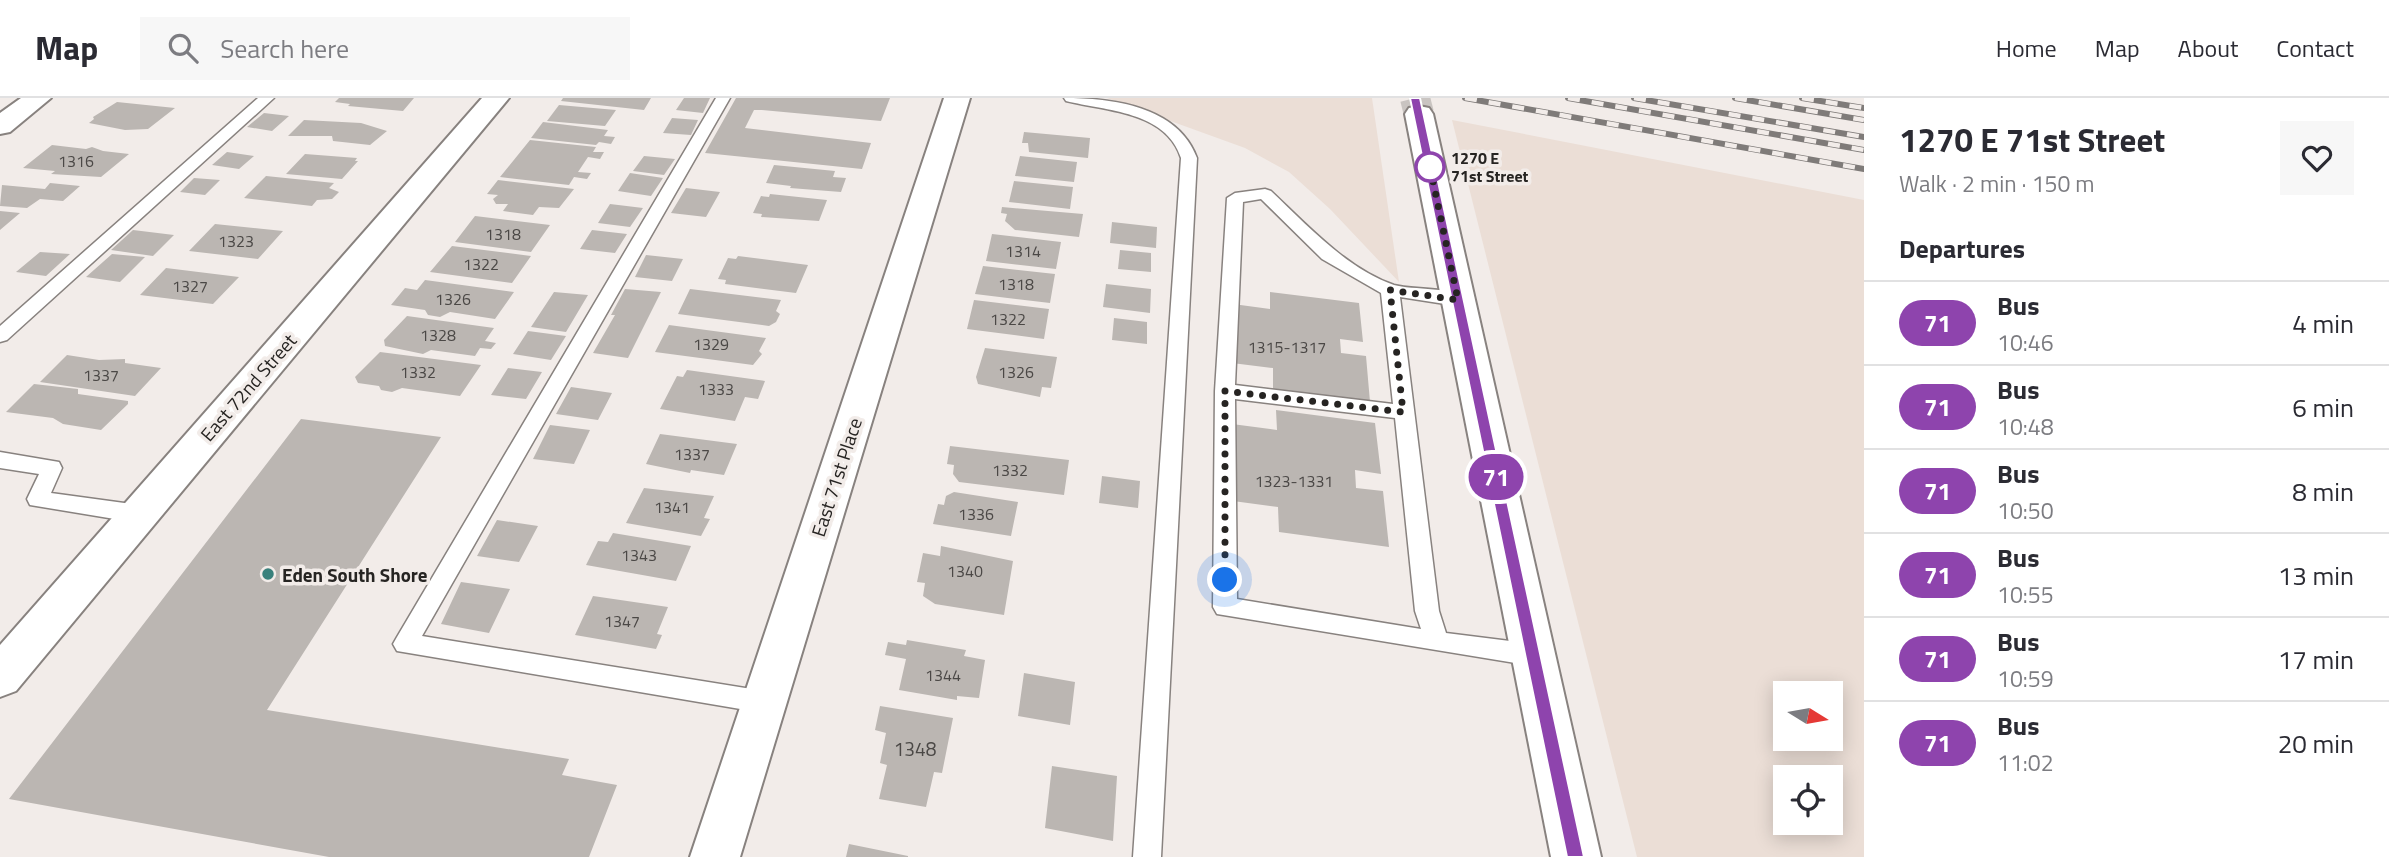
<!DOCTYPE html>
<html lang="en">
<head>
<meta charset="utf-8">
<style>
	body { margin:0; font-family:"Titillium Web",sans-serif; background:#f7f7f7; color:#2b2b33; height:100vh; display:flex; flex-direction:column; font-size:26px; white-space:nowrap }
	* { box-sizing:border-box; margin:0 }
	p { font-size:23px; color:#7c7c81 }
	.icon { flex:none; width:38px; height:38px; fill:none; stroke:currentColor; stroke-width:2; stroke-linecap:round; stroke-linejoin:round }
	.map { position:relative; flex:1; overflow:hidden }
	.side { display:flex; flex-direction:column; background:#fff; width:525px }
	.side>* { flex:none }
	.badge { padding:0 14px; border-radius:23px; font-size:24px; line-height:46px }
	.needle { width:46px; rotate:101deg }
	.controls { position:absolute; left:1773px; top:583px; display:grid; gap:14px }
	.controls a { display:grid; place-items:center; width:70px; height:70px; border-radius:0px; background:#fff; box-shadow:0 4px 18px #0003; font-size:35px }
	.you { position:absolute; width:35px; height:35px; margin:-18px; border:5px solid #fff; border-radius:50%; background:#1a73e8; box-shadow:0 0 0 10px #1a73e833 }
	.map>.badge { position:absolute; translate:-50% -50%; box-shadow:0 0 0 4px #fff }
	h2 { padding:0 35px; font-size:26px; line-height:63px }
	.round { display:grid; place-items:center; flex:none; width:74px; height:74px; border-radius:0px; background:#f7f7f7 }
	.headline { display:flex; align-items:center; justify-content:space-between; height:119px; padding:0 35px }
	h1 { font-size:33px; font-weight:700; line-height:52px }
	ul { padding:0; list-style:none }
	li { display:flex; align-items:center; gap:21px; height:84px; padding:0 35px; border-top:2px solid #e1e1e2 }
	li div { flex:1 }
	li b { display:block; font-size:26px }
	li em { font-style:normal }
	li .badge { min-width:77px; font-weight:700; text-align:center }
	header { display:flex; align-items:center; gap:42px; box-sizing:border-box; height:98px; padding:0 35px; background:#fff; border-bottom:2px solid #e1e1e2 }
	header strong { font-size:33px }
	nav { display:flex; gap:38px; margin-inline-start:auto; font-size:24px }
	.search { width:490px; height:63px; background:#f7f7f7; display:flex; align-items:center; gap:18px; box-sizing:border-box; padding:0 24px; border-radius:0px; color:#7c7c81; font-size:26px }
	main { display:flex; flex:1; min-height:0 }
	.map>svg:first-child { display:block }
	.built { fill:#ebded6; fill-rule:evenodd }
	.building { fill:#bbb6b2 }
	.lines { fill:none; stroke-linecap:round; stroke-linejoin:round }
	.secondary-tunnel { stroke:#c9c4c1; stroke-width:30; stroke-dasharray:30 15; stroke-linecap:butt }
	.service-casing { stroke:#88827f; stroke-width:3 }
	.minor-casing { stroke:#88827f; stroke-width:4 }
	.secondary-casing { stroke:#88827f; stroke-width:4 }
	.service { fill:#fff; fill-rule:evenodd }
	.minor { fill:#fff; fill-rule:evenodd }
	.secondary { fill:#fff; fill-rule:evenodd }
	.rail-casing { stroke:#7f7b79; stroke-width:6 }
	.rail { stroke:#f2ece9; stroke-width:4.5; stroke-dasharray:12; stroke-linecap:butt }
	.line { fill:#8e44ad; stroke:#fff; stroke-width:2 }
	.walk { stroke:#262422; stroke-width:7; stroke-dasharray:0 12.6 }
	.stop-dot { fill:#fff; stroke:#8e44ad; stroke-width:3.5 }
	.poi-dot { fill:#39817c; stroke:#f2ece9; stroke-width:2.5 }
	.labels { text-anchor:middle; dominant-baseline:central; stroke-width:7; stroke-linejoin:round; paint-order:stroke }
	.far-stop-label { font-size:16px; font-weight:bold; fill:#262422; stroke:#f2ece9; text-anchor:start }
	.number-label { font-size:16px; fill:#4b4846 }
	.street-label { font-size:19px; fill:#262422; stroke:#f2ece9 }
	.poi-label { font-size:19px; font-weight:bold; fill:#262422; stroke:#f2ece9; text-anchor:start }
	.near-number-label { font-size:19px; fill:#4b4846 }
</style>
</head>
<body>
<header>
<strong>Map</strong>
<div class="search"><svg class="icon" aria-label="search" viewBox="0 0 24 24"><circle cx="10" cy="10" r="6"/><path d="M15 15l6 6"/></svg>Search here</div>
<nav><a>Home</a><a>Map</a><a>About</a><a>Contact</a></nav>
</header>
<main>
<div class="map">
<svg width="1864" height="759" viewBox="0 0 1864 759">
	<rect width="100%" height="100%" fill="#f2ece9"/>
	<path class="built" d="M1107 0H1372L1399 184 1330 111 1289 74 1245 50Z
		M1452 22 1864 102V759H1637ZM1830 595V640H1785V595ZM1830 679V724H1785V679Z"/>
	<path class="building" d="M339 0H414L403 13 348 8 350 6 335 4Z
		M563 0H651L644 12 561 3Z
		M684 0H710L703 15 676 12Z
		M736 0H890L881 23 762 12H754L745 30 871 45 862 71 705 55Z
		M117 4 175 10 148 31 125 32 89 25 94 21 93 19Z
		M559 7 616 12 605 28 547 23Z
		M264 15 289 18 272 33 247 29Z
		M672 20 698 22 691 37 663 35Z
		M304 22 361 25 387 33 370 47 333 43 332 38H288Z
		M543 24 608 32 604 38 615 39 611 46 599 44 596 47 531 40Z
		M1024 34 1090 40 1088 60 1029 54 1028 45H1022Z
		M530 42 596 49 593 54H604L600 61 588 59 578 74 591 75 587 81 574 79 569 87 500 79Z
		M52 47 86 51 92 49 103 53 129 56 101 79 51 76 55 73 23 70Z
		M227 54 254 58 239 71 212 67Z
		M305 56 357 60 355 63H358L342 81 286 76Z
		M644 58 675 61 664 77 633 73Z
		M1020 58 1077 64 1074 84 1015 78Z
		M774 67 835 73 833 79 846 80 841 94 790 90 791 88 766 85Z
		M630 75 663 80 651 98 618 93Z
		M266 78 334 85 329 90 339 94 332 101 317 102 312 108 244 100Z
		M194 80 220 82 205 97 180 94Z
		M498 82 574 91 559 110 539 109 533 117 503 113 508 106H496L493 101 498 97 487 96Z
		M1014 83 1073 89 1070 111 1009 104Z
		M50 85 80 88 63 103 40 101 27 110 0 108 2 87 45 91Z
		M686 90 720 94 706 119 671 115Z
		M770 96 827 102 819 123 761 119 762 116 753 115 761 98 769 99Z
		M610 106 643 110 630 129 598 125Z
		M1002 109 1083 116 1079 139 1015 132 1005 123 1007 116 1001 115Z
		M0 113 20 115 0 132Z
		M475 118 550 127 531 154 455 144Z
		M1112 124 1157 129 1156 150 1110 145Z
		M215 126 283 133 258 161 189 153Z
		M133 132 174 137 153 158 111 152Z
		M592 132 627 136 615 155 580 151Z
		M992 136 1061 144 1056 171 986 163Z
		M452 148 531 158 512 185 430 174Z
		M1120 152 1151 155V174L1118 171Z
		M40 154 70 156 46 178 16 174Z
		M112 156 145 159 120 184 86 179Z
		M646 157 683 161 672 183 635 179Z
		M738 158 808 167 796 195 725 186 726 182 718 181 728 160 736 161Z
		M983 168 1055 176 1050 205 975 196Z
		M166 170 239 179 213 206 140 197Z
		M425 182 514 194 495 221 450 214 440 219 428 217 425 212 391 207 405 190 417 192Z
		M1106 186 1151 191 1150 215 1103 209Z
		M625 191 661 194 628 260 593 255 615 217H611Z
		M690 191 781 202 776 213 780 216 776 224 769 228 678 216Z
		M554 194 588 197 566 234 531 229Z
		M1270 194 1359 205 1363 244 1340 241 1341 255 1366 258 1370 304 1273 292V270L1232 265 1233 206 1270 211Z
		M974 202 1049 211 1044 241 967 231Z
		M407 218 494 230 485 243 496 245 491 251 480 250 475 258 431 252 423 256 385 248 384 242Z
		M1114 220 1147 224V246L1112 242Z
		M669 227 766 240 759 253 762 256 753 267 655 254Z
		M528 233 566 238 551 262 513 256Z
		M985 250 1057 259 1051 290 1042 289 1040 299 978 286 976 279Z
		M380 254 481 267 460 298 402 290 392 294 381 292 379 288 358 285 355 279Z
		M67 257 99 262 125 261V265L161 270 135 298 40 284Z
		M508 270 542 274 526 301 491 297Z
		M687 272 765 283 758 301 745 299 735 323 660 311 677 278 683 279Z
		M34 286 78 291V296L128 303V306L101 332 63 326 53 320 6 314Z
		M571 289 612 295 598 322 556 316Z
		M1276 312 1375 325 1381 376 1355 372 1356 390 1383 393 1389 449 1279 434 1278 409 1233 403 1232 326 1277 332Z
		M301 321 441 339 267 612 569 661 562 677 617 687 589 759H329L9 701Z
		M550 327 590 332 574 366 533 361Z
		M660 336 737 346 724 377 691 372 690 375 646 366Z
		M950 348 1069 362 1064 397 959 384 953 376 954 367 947 366Z
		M1102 378 1140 383 1138 410 1099 405Z
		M644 390 714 398 704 420 710 421 701 438 626 425Z
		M954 394 1018 404 1011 438 933 426 938 406 944 407 946 398Z
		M497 422 538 428 519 464 477 458Z
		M613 435 691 448 676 483 586 467 598 443 608 444Z
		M941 448 1013 463 1004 517 935 506 923 498 925 485 917 484 923 455 940 458Z
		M461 484 510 491 489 535 441 526Z
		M593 498 668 509 657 536 662 537 656 551 575 537Z
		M907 542 966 552 964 558 985 562 979 600 957 598V602L899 592 906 561 885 557 888 544 906 547Z
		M1024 575 1075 584 1070 627 1018 618Z
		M880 608 953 620 942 675 934 674 926 709 879 701 887 667 880 665 886 635 875 632Z
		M1052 668 1117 678 1113 743 1045 730Z
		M849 746 908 758V759H846Z"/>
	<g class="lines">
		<path class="secondary-tunnel" d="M1415 0 1419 16"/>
		<g class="service-casing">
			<path id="service" d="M258 0H274L7 242 0 244V228Z
				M716 0H730L422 538 764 593 773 596 776 604 773 612 764 615 397 553 393 546 397 539Z
				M1064 0C1112 0 1178 8 1197 60L1161 759H1133L1181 60C1166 13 1106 13 1066 3Z
				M1265 91 1271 93C1306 126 1347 171 1394 187 1411 192 1458 189 1467 202L1458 208 1400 199 1439 513 1446 535 1533 546 1541 550 1545 557 1541 564 1533 568 1217 516 1213 509 1215 293 1227 100 1235 95ZM1261 101 1322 161 1381 195 1393 306 1235 287 1243 104ZM1235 301 1395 320 1415 513 1421 531 1237 501Z
				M0 354 59 364 62 370 51 395 139 407 147 410 150 416 147 422 139 425 30 407 27 401 39 376 0 370Z"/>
		</g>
		<g class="minor-casing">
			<path id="minor" d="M21 0H51L10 34 0 36V15Z
				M482 0H509L16 593 0 599V547Z
				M944 0H970L740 759H690Z"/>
		</g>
		<g class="secondary-casing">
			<path id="secondary" d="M1419 8 1429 10 1433 16 1601 759H1551L1405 16 1409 10Z"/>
		</g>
		<use href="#service" class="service"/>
		<use href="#minor" class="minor"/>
		<use href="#secondary" class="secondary"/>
		<g class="rail-casing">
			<path id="rail" d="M1465 0 1864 71
				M1568 0 1864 52
				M1634 0 1864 39
				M1735 0 1864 22
				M1802 0 1864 10"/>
		</g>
		<use href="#rail" class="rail"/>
	</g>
	<path class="line" d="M1410 0H1420L1584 759H1567Z"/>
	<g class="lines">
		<path class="walk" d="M1225 482V293L1403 314 1390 192 1458 202 1430 69"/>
	</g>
	<circle class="stop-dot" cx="1430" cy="69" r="14"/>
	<circle class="poi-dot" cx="268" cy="476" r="7"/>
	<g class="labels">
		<g class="far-stop-label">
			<text x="1451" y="60">1270 E<tspan x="1451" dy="18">71st Street</tspan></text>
		</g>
		<g class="number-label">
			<text x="76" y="63">1316</text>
			<text x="503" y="136">1318</text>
			<text x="236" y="143">1323</text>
			<text x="1023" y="153">1314</text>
			<text x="481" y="166">1322</text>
			<text x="1016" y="186">1318</text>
			<text x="190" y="188">1327</text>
			<text x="453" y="201">1326</text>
			<text x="1008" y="221">1322</text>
			<text x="438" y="237">1328</text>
			<text x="711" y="246">1329</text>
			<text x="1287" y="249">1315-1317</text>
			<text x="418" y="274">1332</text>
			<text x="1016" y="274">1326</text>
			<text x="101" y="277">1337</text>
			<text x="716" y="291">1333</text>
			<text x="692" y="356">1337</text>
			<text x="1010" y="372">1332</text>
			<text x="1294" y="383">1323-1331</text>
			<text x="672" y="409">1341</text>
			<text x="976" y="416">1336</text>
			<text x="639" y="457">1343</text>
			<text x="965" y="473">1340</text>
			<text x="622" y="523">1347</text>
			<text x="943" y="577">1344</text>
		</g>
		<g class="street-label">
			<text transform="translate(248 289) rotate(-49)">East 72nd Street</text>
			<text transform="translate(836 379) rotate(-72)">East 71st Place</text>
		</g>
		<g class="poi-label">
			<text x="282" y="476">Eden South Shore</text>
		</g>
		<g class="near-number-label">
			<text x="915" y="650">1348</text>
		</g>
	</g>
</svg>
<div class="controls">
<a><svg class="needle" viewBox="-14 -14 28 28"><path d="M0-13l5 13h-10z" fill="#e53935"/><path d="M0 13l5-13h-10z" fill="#7c7c81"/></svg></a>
<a><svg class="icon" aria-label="locate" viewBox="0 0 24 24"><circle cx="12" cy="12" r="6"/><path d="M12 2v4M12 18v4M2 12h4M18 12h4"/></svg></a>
</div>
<div class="you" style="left:1225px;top:482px"></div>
<b class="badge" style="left:1496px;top:379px;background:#8e44ad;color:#fff">71</b>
</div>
<section class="side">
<div class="headline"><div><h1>1270 E 71st Street</h1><p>Walk · 2 min · 150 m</p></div><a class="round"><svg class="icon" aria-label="heart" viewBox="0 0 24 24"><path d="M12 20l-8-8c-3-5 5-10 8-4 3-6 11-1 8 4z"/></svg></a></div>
<h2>Departures</h2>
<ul>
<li><span class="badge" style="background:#8e44ad;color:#fff">71</span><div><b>Bus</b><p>10:46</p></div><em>4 min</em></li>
<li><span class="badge" style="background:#8e44ad;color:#fff">71</span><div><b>Bus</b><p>10:48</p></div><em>6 min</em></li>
<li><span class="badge" style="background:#8e44ad;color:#fff">71</span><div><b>Bus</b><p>10:50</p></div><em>8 min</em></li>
<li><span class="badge" style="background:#8e44ad;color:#fff">71</span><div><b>Bus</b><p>10:55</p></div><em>13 min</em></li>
<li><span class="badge" style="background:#8e44ad;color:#fff">71</span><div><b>Bus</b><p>10:59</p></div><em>17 min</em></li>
<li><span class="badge" style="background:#8e44ad;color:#fff">71</span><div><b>Bus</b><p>11:02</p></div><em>20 min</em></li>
</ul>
</section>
</main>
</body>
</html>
